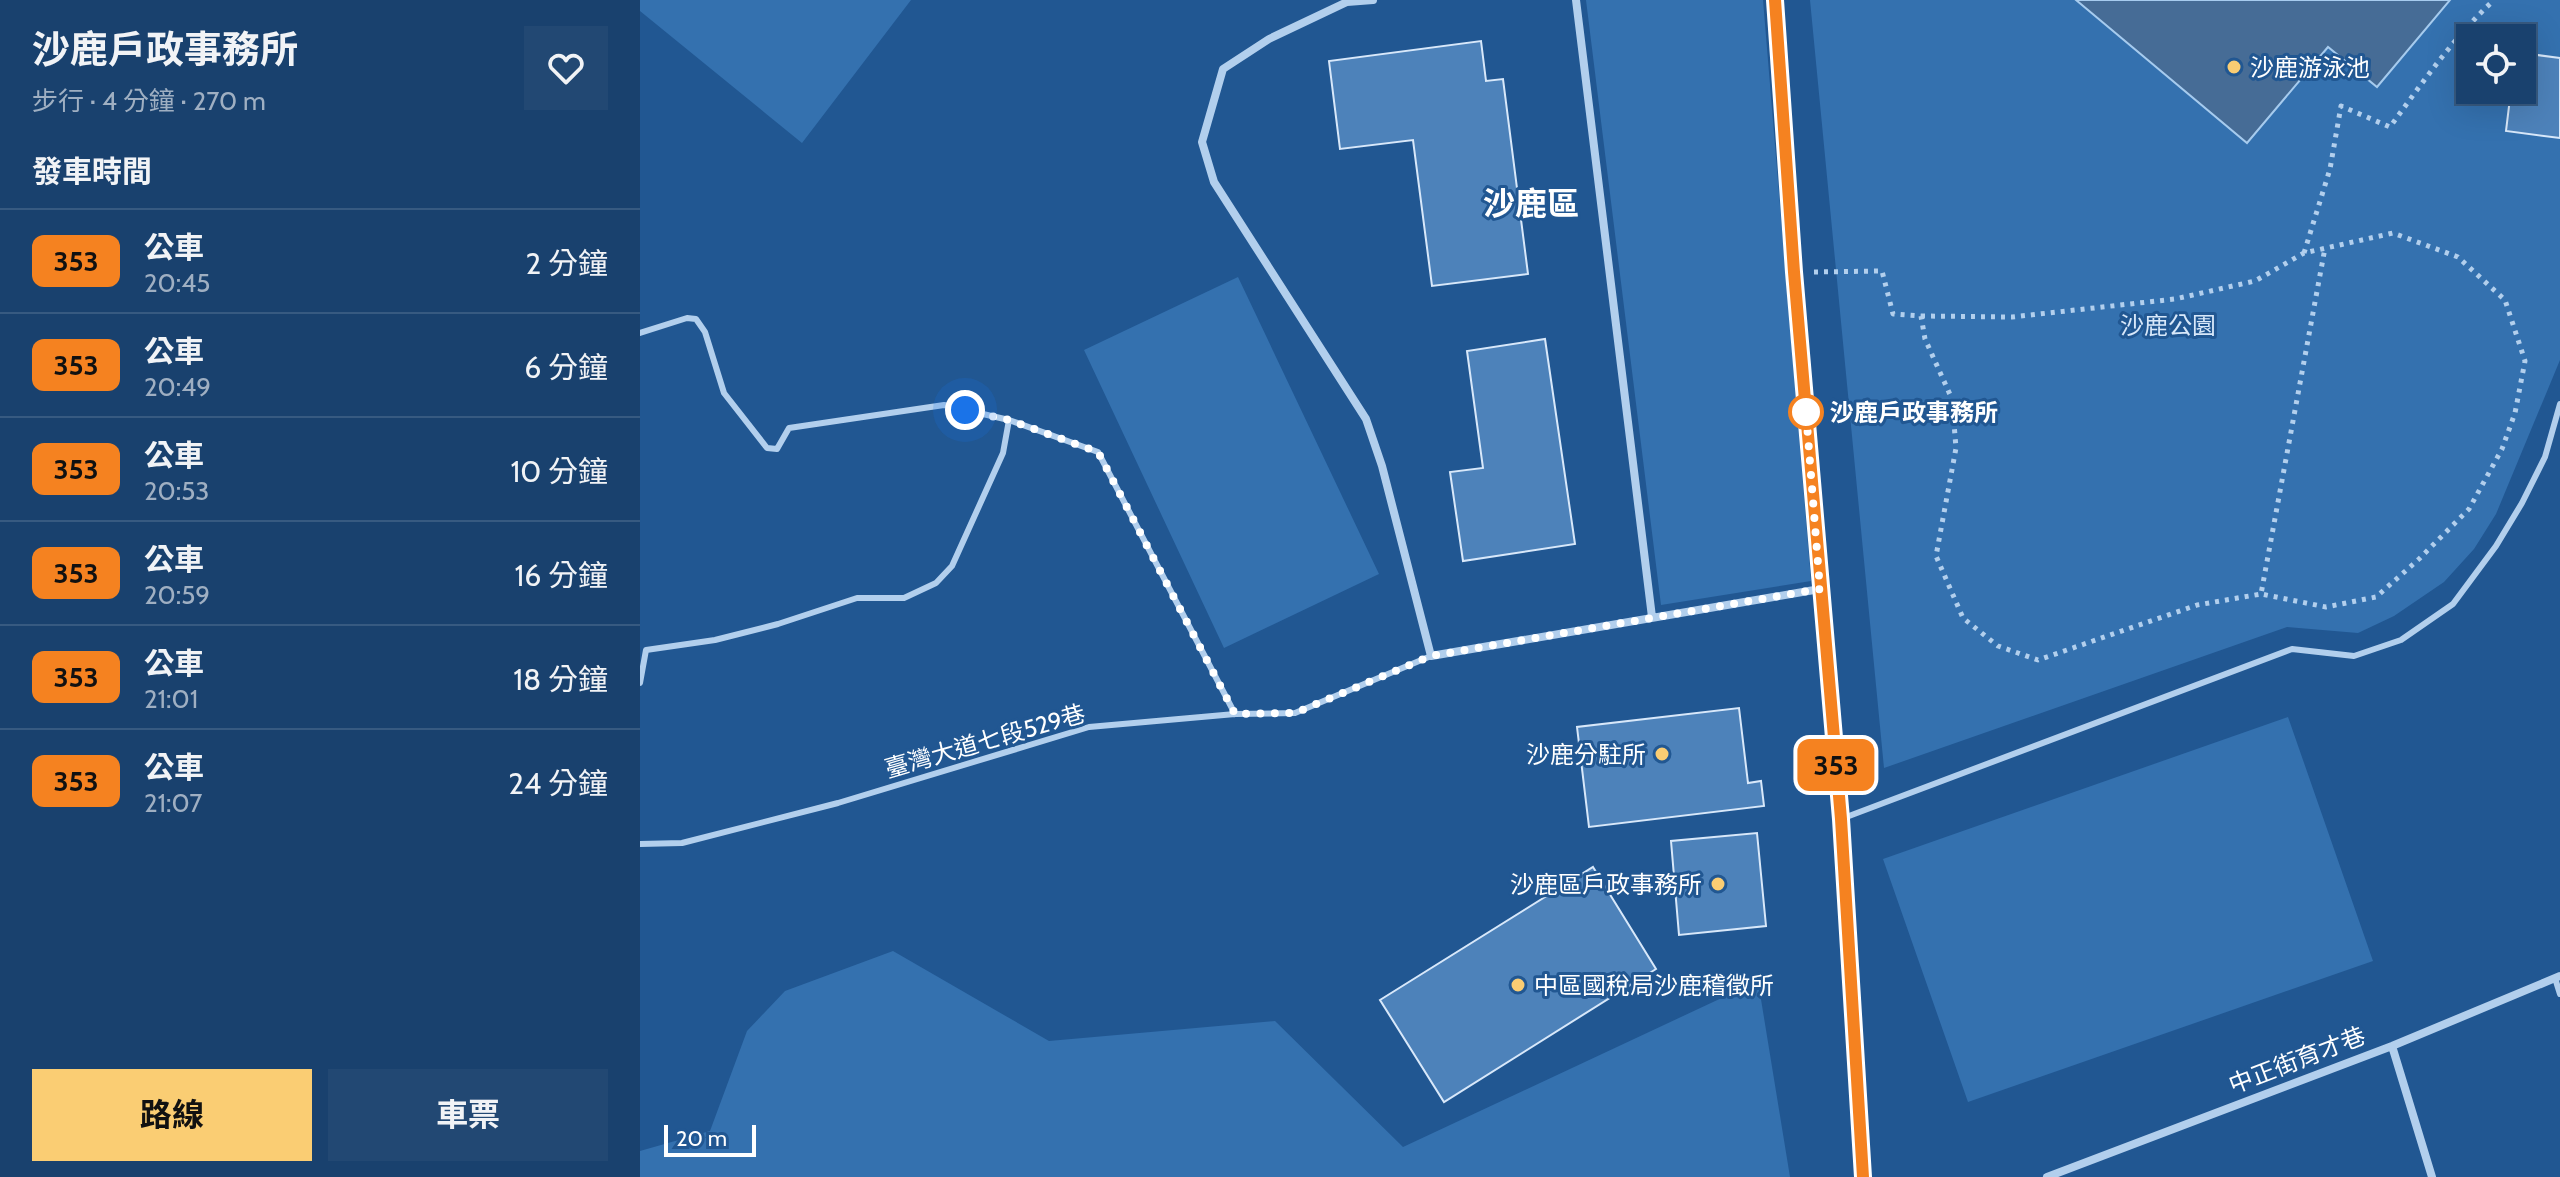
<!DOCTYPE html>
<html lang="zh-TW">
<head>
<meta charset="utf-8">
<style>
	body { margin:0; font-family:Cabin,"Noto Sans TC",sans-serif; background:#224873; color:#f1f3f6; height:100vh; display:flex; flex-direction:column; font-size:30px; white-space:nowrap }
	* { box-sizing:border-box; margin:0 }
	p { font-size:26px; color:#9fafc2 }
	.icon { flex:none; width:44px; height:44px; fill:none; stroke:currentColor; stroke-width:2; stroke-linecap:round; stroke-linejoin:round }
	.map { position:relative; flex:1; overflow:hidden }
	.drawer { display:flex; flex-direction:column; background:#19416e; width:640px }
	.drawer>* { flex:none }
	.badge { padding:0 16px; border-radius:12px; font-size:28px; line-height:52px }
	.buttons { position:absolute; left:1816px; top:24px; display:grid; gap:16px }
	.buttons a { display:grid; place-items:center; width:80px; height:80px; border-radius:0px; background:#19416e; box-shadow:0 8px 32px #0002,0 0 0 2px #375a81; font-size:40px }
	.scale { position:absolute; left:24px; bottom:20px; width:92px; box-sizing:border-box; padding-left:8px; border:4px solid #fff; border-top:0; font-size:22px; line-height:28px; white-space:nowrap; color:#fff; -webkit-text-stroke:6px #215792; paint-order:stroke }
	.you { position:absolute; width:40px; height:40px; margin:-20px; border:6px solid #fff; border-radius:50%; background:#1a73e8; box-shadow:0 0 0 12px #1a73e833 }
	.map>.badge { position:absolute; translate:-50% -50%; box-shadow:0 0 0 4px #fff }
	h2 { padding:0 32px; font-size:30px; line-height:72px }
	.round { display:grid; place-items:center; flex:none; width:84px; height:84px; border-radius:0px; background:#224873 }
	.summary { display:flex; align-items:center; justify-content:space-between; height:136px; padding:0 32px }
	h1 { font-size:38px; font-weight:700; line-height:60px }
	.action { display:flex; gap:16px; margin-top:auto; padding:16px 32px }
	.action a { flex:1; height:92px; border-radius:0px; background:#facd73; color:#111; font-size:32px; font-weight:700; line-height:92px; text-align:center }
	.action a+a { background:#224873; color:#f1f3f6 }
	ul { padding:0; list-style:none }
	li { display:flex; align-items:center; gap:24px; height:104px; padding:0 32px; border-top:2px solid #375a81 }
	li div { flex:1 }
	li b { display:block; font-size:30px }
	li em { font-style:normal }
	li .badge { min-width:88px; font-weight:700; text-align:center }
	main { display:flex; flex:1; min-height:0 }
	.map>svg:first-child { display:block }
	.green { fill:#3471af; fill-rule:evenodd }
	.water { fill:#466c96; stroke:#a6cbee; stroke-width:2 }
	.building { fill:#4d82ba; stroke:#d8e8fa; stroke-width:2 }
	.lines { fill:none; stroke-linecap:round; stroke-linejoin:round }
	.path { stroke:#b2cfed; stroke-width:5; stroke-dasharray:4 6; stroke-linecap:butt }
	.lane { stroke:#b2cfed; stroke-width:6 }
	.street { stroke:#b2cfed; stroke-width:8 }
	.line-casing { stroke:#fff; stroke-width:18 }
	.line { stroke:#f58220; stroke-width:12 }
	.walk { stroke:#fff; stroke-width:8; stroke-dasharray:0 14.4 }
	.poi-dot { fill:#facd73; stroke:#215792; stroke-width:3 }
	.stop-dot { fill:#fff; stroke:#f58220; stroke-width:4 }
	.labels { text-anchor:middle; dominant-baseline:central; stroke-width:6; stroke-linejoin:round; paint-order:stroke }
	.poi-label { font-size:24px; fill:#fff; stroke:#215792; text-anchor:start }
	.park-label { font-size:24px; fill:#d8e8fa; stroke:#215792 }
	.stop-label { font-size:24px; font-weight:bold; fill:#fff; stroke:#215792; text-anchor:start }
	.street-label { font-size:24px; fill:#fff; stroke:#215792 }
	.district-label { font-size:32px; font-weight:bold; fill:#fff; stroke:#215792 }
</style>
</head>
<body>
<main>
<section class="drawer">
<div class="summary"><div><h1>沙鹿戶政事務所</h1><p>步行 · 4 分鐘 · 270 m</p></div><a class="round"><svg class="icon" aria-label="heart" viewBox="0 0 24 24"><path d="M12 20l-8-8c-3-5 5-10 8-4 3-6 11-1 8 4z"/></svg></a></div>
<h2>發車時間</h2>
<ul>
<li><span class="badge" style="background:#f58220;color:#111">353</span><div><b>公車</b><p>20:45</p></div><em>2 分鐘</em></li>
<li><span class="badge" style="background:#f58220;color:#111">353</span><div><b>公車</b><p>20:49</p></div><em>6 分鐘</em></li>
<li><span class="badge" style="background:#f58220;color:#111">353</span><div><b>公車</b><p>20:53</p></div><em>10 分鐘</em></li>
<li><span class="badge" style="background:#f58220;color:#111">353</span><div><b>公車</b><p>20:59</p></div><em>16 分鐘</em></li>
<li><span class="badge" style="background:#f58220;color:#111">353</span><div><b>公車</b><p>21:01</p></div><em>18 分鐘</em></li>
<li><span class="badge" style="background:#f58220;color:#111">353</span><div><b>公車</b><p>21:07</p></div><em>24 分鐘</em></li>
</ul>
<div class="action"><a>路線</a><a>車票</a></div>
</section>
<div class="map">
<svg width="1920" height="1177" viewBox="0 0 1920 1177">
	<rect width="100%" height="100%" fill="#215792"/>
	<path class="green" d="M0 0H271L162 143 0 11Z
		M946 0H1123L1171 581 1021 605Z
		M1170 0H1920V360L1856 514 1834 549 1804 582 1754 616 1718 633 1647 627 1244 768ZM1830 38H1882V90H1830Z
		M598 277 739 574 584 648 444 350Z
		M1648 717 1733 961 1328 1102 1243 859Z
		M253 951 409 1041 635 1021 763 1147 1118 981 1150 1177H0V1151L70 1131 107 1031 145 991Z"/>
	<path class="water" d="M1436 0H1810L1737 87 1688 47 1607 143Z"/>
	<path class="building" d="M841 41 846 81 863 79 888 274 792 286 773 140 700 149 689 61Z
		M1882 53 1920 58V138L1866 131 1871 90H1882Z
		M905 339 935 544 823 561 810 472 843 468 827 351Z
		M1099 708 1108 783 1121 781 1124 806 949 827 937 727Z
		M1117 833 1126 926 1039 935 1031 841Z
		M953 867 1016 969 804 1102 740 1000Z"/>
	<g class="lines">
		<path class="path" d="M1664 253 1690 169 1701 106 1750 127C1782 83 1814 37 1854 0
			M1174 272 1242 271 1253 314 1281 316 1285 339 1312 399 1316 448 1296 556 1323 618 1358 646 1398 660 1557 605 1621 594
			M1281 316 1372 317 1535 299 1615 281 1664 253 1753 233 1818 257 1865 300 1885 361 1875 413 1862 449 1829 509 1779 559 1736 597 1686 607 1621 594 1685 248"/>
		<path class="lane" d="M0 333 47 318 56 319 65 332 84 393 127 448 137 449 149 428 304 405 369 420 458 452 595 714
			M0 683 6 650 75 640 138 624 217 598H264L296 583 312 566 363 453 369 420
			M1201 819 1652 649 1714 656 1761 640 1813 604 1856 546 1882 503 1905 457 1920 404
			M0 844 42 843 198 803 449 727 595 714 655 713 791 656
			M1915 978 1920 994"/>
		<path class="street" d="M733 0 707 2 629 39 583 69 562 142 574 182 726 419 742 466 791 656 1180 589
			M936 0 1012 617
			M1135 0 1180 589 1201 819 1223 1177
			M1752 1046 1792 1177
			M1407 1177 1752 1046 1920 976"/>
	</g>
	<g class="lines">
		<g class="line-casing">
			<path id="line" d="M1135 0 1154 272 1201 819 1223 1177"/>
		</g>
		<use href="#line" class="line"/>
		<path class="walk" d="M325 410 369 420 458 452 595 714 655 713 791 656 1180 589 1165 399 1166 412"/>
	</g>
	<g class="poi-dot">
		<circle cx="1594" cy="67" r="8"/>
		<circle cx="1022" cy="754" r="8"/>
		<circle cx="1078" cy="884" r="8"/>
		<circle cx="878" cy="985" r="8"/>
	</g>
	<circle class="stop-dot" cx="1166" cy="412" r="16"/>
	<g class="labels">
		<g class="poi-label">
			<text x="1610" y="67">沙鹿游泳池</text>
			<text x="1006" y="754" text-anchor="end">沙鹿分駐所</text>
			<text x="1062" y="884" text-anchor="end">沙鹿區戶政事務所</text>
			<text x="894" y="985">中區國稅局沙鹿稽徵所</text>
		</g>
		<g class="park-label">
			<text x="1528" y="325">沙鹿公園</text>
		</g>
		<g class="stop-label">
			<text x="1190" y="412">沙鹿戶政事務所</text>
		</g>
		<g class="street-label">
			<text transform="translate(345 741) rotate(-16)">臺灣大道七段529巷</text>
			<text transform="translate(1657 1060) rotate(-21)">中正街育才巷</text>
		</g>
		<g class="district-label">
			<text x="891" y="203">沙鹿區</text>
		</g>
	</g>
</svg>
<div class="buttons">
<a><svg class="icon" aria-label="locate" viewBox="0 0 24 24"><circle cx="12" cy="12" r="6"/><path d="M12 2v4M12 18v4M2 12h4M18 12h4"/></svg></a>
</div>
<div class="scale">20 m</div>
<div class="you" style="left:325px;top:410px"></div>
<b class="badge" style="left:1196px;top:765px;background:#f58220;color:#111">353</b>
</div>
</main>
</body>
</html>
